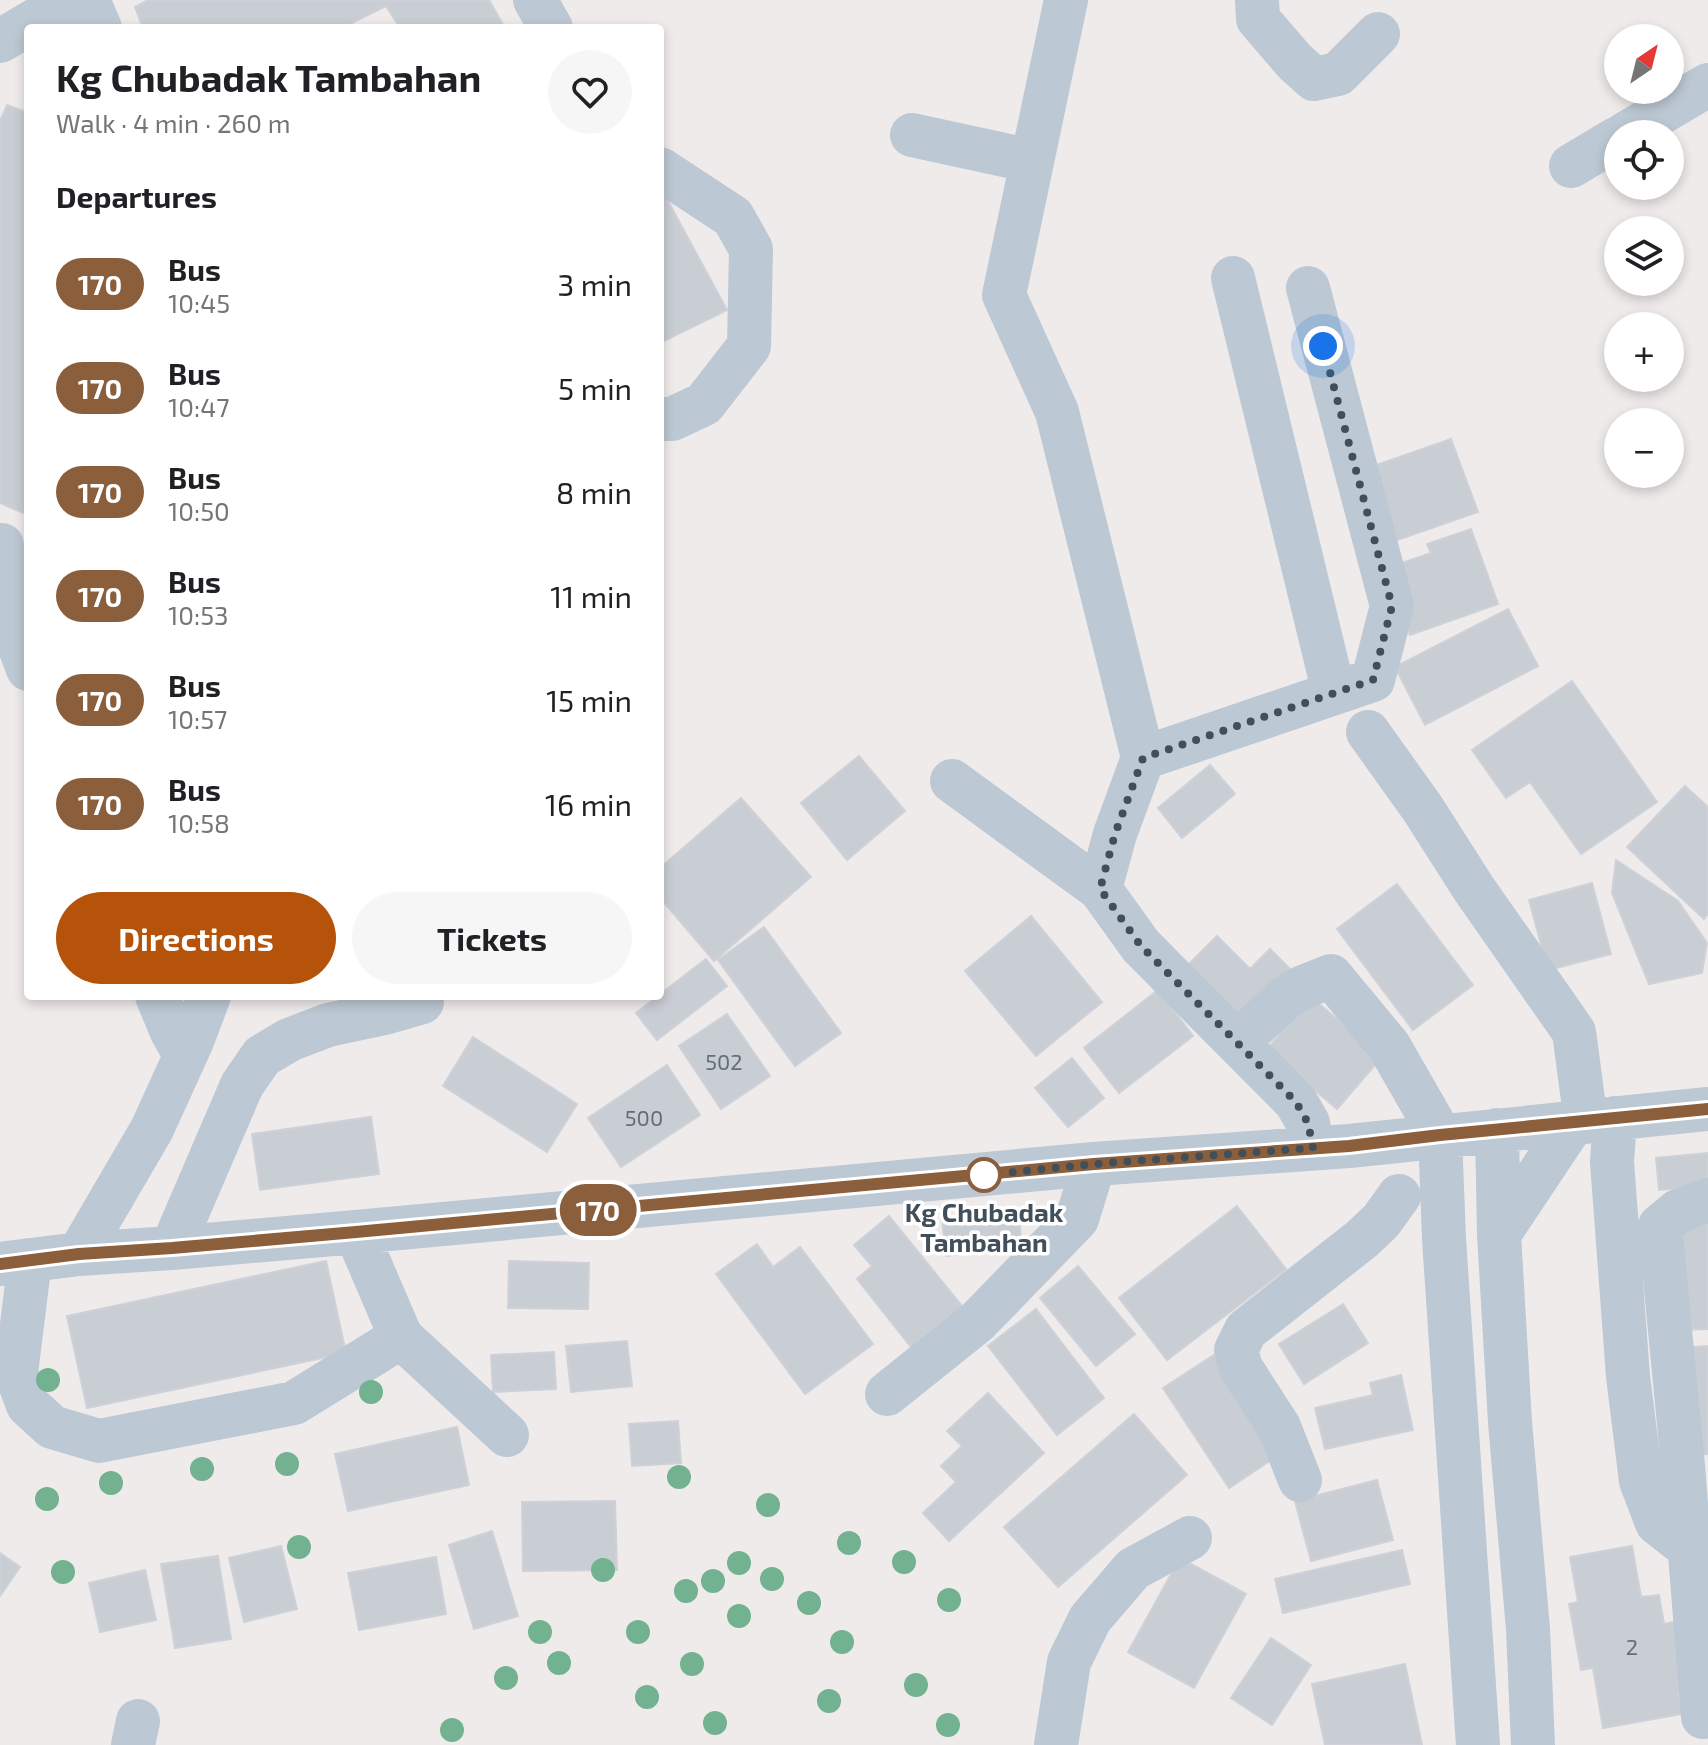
<!DOCTYPE html>
<html lang="en">
<head>
<meta charset="utf-8">
<style>
	body { margin:0; font-family:"Exo 2",sans-serif; background:#f6f6f6; color:#202124; height:100vh; display:flex; flex-direction:column; font-size:30px; white-space:nowrap }
	* { box-sizing:border-box; margin:0 }
	p { font-size:26px; color:#757577 }
	.icon { flex:none; width:44px; height:44px; fill:none; stroke:currentColor; stroke-width:2; stroke-linecap:round; stroke-linejoin:round }
	.map { position:relative; flex:1; overflow:hidden }
	.side { position:absolute; left:24px; top:24px; width:640px; height:976px; display:flex; flex-direction:column; background:#fff; border-radius:8px; box-shadow:0 4px 12px #0003 }
	.side>* { flex:none }
	.badge { padding:0 16px; border-radius:26px; font-size:28px; line-height:52px }
	.needle { width:52px; rotate:35deg }
	.fabs { position:absolute; left:1604px; top:24px; display:grid; gap:16px }
	.fabs a { display:grid; place-items:center; width:80px; height:80px; border-radius:50%; background:#fff; box-shadow:0 4px 12px #0003; font-size:40px }
	.you { position:absolute; width:40px; height:40px; margin:-20px; border:6px solid #fff; border-radius:50%; background:#1a73e8; box-shadow:0 0 0 12px #1a73e833 }
	.map>.badge { position:absolute; translate:-50% -50%; box-shadow:0 0 0 4px #fff }
	h2 { padding:0 32px; font-size:30px; line-height:72px }
	.round { display:grid; place-items:center; flex:none; width:84px; height:84px; border-radius:42px; background:#f6f6f6 }
	.head { display:flex; align-items:center; justify-content:space-between; height:136px; padding:0 32px }
	h1 { font-size:38px; font-weight:700; line-height:60px }
	.action { display:flex; gap:16px; margin-top:auto; padding:16px 32px }
	.action a { flex:1; height:92px; border-radius:48px; background:#b45309; color:#fff; font-size:32px; font-weight:700; line-height:92px; text-align:center }
	.action a+a { background:#f6f6f6; color:#202124 }
	ul { padding:0; list-style:none }
	li { display:flex; align-items:center; gap:24px; height:104px; padding:0 32px }
	li div { flex:1 }
	li b { display:block; font-size:30px }
	li em { font-style:normal }
	li .badge { min-width:88px; font-weight:700; text-align:center }
	.map>svg:first-child { display:block }
	.building { fill:#c9cdd4; stroke:#ced1d8; stroke-width:2 }
	.lines { fill:none; stroke-linecap:round; stroke-linejoin:round }
	.minor { stroke:#bcc8d3; stroke-width:44 }
	.tree { fill:#72b290 }
	.line-casing { stroke:#fff; stroke-width:18 }
	.line { stroke:#8b5e3c; stroke-width:12 }
	.walk { stroke:#414f5b; stroke-width:8; stroke-dasharray:0 14.4 }
	.stop-dot { fill:#fff; stroke:#8b5e3c; stroke-width:4 }
	.labels { text-anchor:middle; dominant-baseline:central; stroke-width:7; stroke-linejoin:round; paint-order:stroke }
	.number-label { font-size:22px; fill:#636e79 }
	.stop-label { font-size:26px; font-weight:bold; fill:#414f5b; stroke:#fff }
</style>
</head>
<body>
<div class="map">
<svg width="1708" height="1745" viewBox="0 0 1708 1745">
	<rect width="100%" height="100%" fill="#efebeb"/>
	<path class="building" d="M148 0H489L505 28H400L386 6 342 28H143L135 7Z
		M7 105 28 113V515L0 503V121Z
		M660 190H662L727 310 660 343Z
		M1451 439 1478 512 1383 545 1356 472Z
		M1471 529 1498 604 1410 635 1394 591 1396 565 1431 553 1427 544Z
		M1508 609 1538 666 1425 725 1395 667Z
		M1572 681 1657 802 1581 854 1530 782 1506 798 1472 750Z
		M859 756 905 811 847 860 801 803Z
		M1210 765 1235 794 1182 838 1158 808Z
		M1685 786 1708 807V914L1704 919 1627 847Z
		M741 798 811 877 714 961 660 898V868Z
		M1616 860 1678 901 1707 943 1702 973 1649 984 1612 893Z
		M1592 883 1611 954 1548 970 1529 900Z
		M1397 884 1473 985 1413 1030 1337 929Z
		M1031 916 1102 1002 1036 1056 965 971Z
		M764 927 841 1033 795 1066 718 960Z
		M1217 936 1250 969 1270 949 1292 971 1242 1022 1187 966Z
		M706 959 727 986 657 1040 636 1013Z
		M1158 990 1193 1036 1119 1093 1084 1048Z
		M1311 997 1382 1057 1337 1109 1267 1049Z
		M727 1014 770 1076 721 1109 679 1046Z
		M473 1037 577 1104 547 1152 443 1086Z
		M1072 1058 1104 1098 1068 1127 1035 1088Z
		M667 1065 700 1115 621 1167 588 1118Z
		M371 1117 379 1174 260 1190 252 1134Z
		M1708 1153V1185L1659 1190 1656 1158Z
		M1237 1206 1286 1269 1167 1360 1119 1298Z
		M1018 1210 1022 1247 946 1256 942 1219Z
		M889 1216 962 1306 911 1347 857 1279 872 1266 854 1245Z
		M1708 1221V1329L1681 1330 1676 1222Z
		M757 1244 773 1267 800 1247 873 1344 805 1394 716 1274Z
		M326 1261 346 1353 87 1408 67 1316Z
		M509 1261 589 1263 588 1309 508 1308Z
		M1078 1266 1135 1334 1096 1366 1040 1298Z
		M1343 1304 1368 1343 1304 1384 1279 1344Z
		M1036 1309 1104 1398 1057 1435 988 1346Z
		M627 1341 632 1386 571 1392 566 1346Z
		M1708 1346V1454L1697 1455 1693 1347Z
		M554 1352 556 1389 493 1392 491 1355Z
		M1214 1355 1280 1454 1229 1488 1163 1388Z
		M1401 1375 1413 1430 1325 1449 1315 1408 1373 1395 1370 1383Z
		M988 1393 1044 1453 949 1541 923 1513 956 1482 941 1466 962 1446 947 1431Z
		M1134 1414 1187 1475 1058 1587 1004 1527Z
		M678 1421 681 1463 632 1466 629 1424Z
		M457 1427 469 1485 348 1511 335 1454Z
		M1377 1480 1393 1540 1311 1561 1295 1501Z
		M615 1501 617 1570 523 1571 522 1502Z
		M492 1531 518 1616 474 1629 449 1545Z
		M281 1546 297 1609 244 1622 229 1558Z
		M1632 1546 1641 1597 1659 1595 1664 1624 1683 1620 1695 1691 1678 1693 1682 1714 1603 1728 1593 1668 1581 1670 1569 1604 1578 1602 1570 1557Z
		M1402 1550 1410 1584 1283 1613 1275 1579Z
		M0 1553 20 1567 0 1596Z
		M218 1556 231 1639 175 1648 161 1564Z
		M436 1557 446 1614 359 1630 348 1573Z
		M1180 1558 1246 1594 1194 1688 1128 1652Z
		M145 1570 156 1620 100 1632 89 1583Z
		M1271 1638 1311 1665 1272 1725 1231 1698Z
		M1405 1664 1422 1745H1325L1312 1684Z"/>
	<g class="lines">
		<path class="minor" d="M88 0 100 28
			M535 0 551 28
			M1066 0 1004 295 1057 412 1143 758
			M1257 0 1258 19 1295 62 1314 79 1338 74 1378 34
			M0 41 70 0
			M1625 134 1708 85
			M912 135 1032 161
			M1571 166 1618 138
			M660 169 733 217 751 249 749 346 704 404 672 419H660
			M1233 278 1334 693
			M2 545 13 629 28 669
			M1368 732 1423 809 1474 889 1574 1032 1586 1122
			M952 781 1100 889 1141 946 1296 1102 1308 1123 1313 1148
			M1100 889 1115 834 1143 758 1373 680 1392 606 1308 288
			M157 996 172 1032 185 1055
			M1238 1042 1284 999 1301 988 1331 976 1389 1046 1440 1135 1444 1239 1478 1745
			M1615 1118 1612 1162 1628 1376 1641 1481 1657 1523 1689 1548
			M1497 1130 1499 1234 1510 1422 1528 1629 1533 1745
			M356 1232 401 1337 507 1435
			M1499 1234 1573 1123
			M172 1248 242 1085 262 1056 289 1040 328 1025 384 1013 422 1002
			M79 1254 152 1129 192 1041 209 996
			M30 1260 16 1373 28 1405 52 1427 99 1441 294 1403 401 1337
			M0 1264 79 1254 172 1248 356 1232 1094 1164 1349 1146 1708 1109
			M887 1394 978 1321 1077 1219 1094 1164
			M1300 1480 1279 1427 1241 1368 1236 1350 1246 1330 1362 1239 1381 1221 1399 1196
			M1703 1717 1683 1466 1660 1226 1678 1211 1708 1200
			M133 1745 138 1721
			M1056 1745 1069 1662 1090 1619 1133 1569 1190 1538"/>
	</g>
	<g class="tree">
		<circle cx="48" cy="1380" r="12"/>
		<circle cx="371" cy="1392" r="12"/>
		<circle cx="287" cy="1464" r="12"/>
		<circle cx="202" cy="1469" r="12"/>
		<circle cx="679" cy="1477" r="12"/>
		<circle cx="111" cy="1483" r="12"/>
		<circle cx="47" cy="1499" r="12"/>
		<circle cx="768" cy="1505" r="12"/>
		<circle cx="849" cy="1543" r="12"/>
		<circle cx="299" cy="1547" r="12"/>
		<circle cx="904" cy="1562" r="12"/>
		<circle cx="739" cy="1563" r="12"/>
		<circle cx="603" cy="1570" r="12"/>
		<circle cx="63" cy="1572" r="12"/>
		<circle cx="772" cy="1579" r="12"/>
		<circle cx="713" cy="1581" r="12"/>
		<circle cx="686" cy="1591" r="12"/>
		<circle cx="949" cy="1600" r="12"/>
		<circle cx="809" cy="1603" r="12"/>
		<circle cx="739" cy="1616" r="12"/>
		<circle cx="540" cy="1632" r="12"/>
		<circle cx="638" cy="1632" r="12"/>
		<circle cx="842" cy="1642" r="12"/>
		<circle cx="559" cy="1663" r="12"/>
		<circle cx="692" cy="1664" r="12"/>
		<circle cx="506" cy="1678" r="12"/>
		<circle cx="916" cy="1685" r="12"/>
		<circle cx="647" cy="1697" r="12"/>
		<circle cx="829" cy="1701" r="12"/>
		<circle cx="715" cy="1723" r="12"/>
		<circle cx="948" cy="1725" r="12"/>
		<circle cx="452" cy="1730" r="12"/>
	</g>
	<g class="lines">
		<g class="line-casing">
			<path id="line" d="M0 1264 79 1254 172 1248 356 1232 1094 1164 1349 1146 1440 1135 1708 1109"/>
		</g>
		<use href="#line" class="line"/>
		<path class="walk" d="M984 1175 1094 1164 1313 1148 1308 1123 1296 1102 1141 946 1100 889 1115 834 1143 758 1373 680 1392 606 1323 346"/>
	</g>
	<circle class="stop-dot" cx="984" cy="1175" r="16"/>
	<g class="labels">
		<g class="number-label">
			<text x="724" y="1061">502</text>
			<text x="644" y="1117">500</text>
			<text x="1632" y="1646">2</text>
		</g>
		<g class="stop-label">
			<text x="984" y="1211">Kg Chubadak<tspan x="984" dy="30">Tambahan</tspan></text>
		</g>
	</g>
</svg>
<div class="fabs">
<a><svg class="needle" viewBox="-14 -14 28 28"><path d="M0-13l5 13h-10z" fill="#e53935"/><path d="M0 13l5-13h-10z" fill="#757577"/></svg></a>
<a><svg class="icon" aria-label="locate" viewBox="0 0 24 24"><circle cx="12" cy="12" r="6"/><path d="M12 2v4M12 18v4M2 12h4M18 12h4"/></svg></a>
<a><svg class="icon" aria-label="layers" viewBox="0 0 24 24"><path d="M12 4l9 5-9 5-9-5zM3 14l9 5 9-5"/></svg></a>
<a>+</a>
<a>−</a>
</div>
<div class="you" style="left:1323px;top:346px"></div>
<b class="badge" style="left:598px;top:1210px;background:#8b5e3c;color:#fff">170</b>
<section class="side">
<div class="head"><div><h1>Kg Chubadak Tambahan</h1><p>Walk · 4 min · 260 m</p></div><a class="round"><svg class="icon" aria-label="heart" viewBox="0 0 24 24"><path d="M12 20l-8-8c-3-5 5-10 8-4 3-6 11-1 8 4z"/></svg></a></div>
<h2>Departures</h2>
<ul>
<li><span class="badge" style="background:#8b5e3c;color:#fff">170</span><div><b>Bus</b><p>10:45</p></div><em>3 min</em></li>
<li><span class="badge" style="background:#8b5e3c;color:#fff">170</span><div><b>Bus</b><p>10:47</p></div><em>5 min</em></li>
<li><span class="badge" style="background:#8b5e3c;color:#fff">170</span><div><b>Bus</b><p>10:50</p></div><em>8 min</em></li>
<li><span class="badge" style="background:#8b5e3c;color:#fff">170</span><div><b>Bus</b><p>10:53</p></div><em>11 min</em></li>
<li><span class="badge" style="background:#8b5e3c;color:#fff">170</span><div><b>Bus</b><p>10:57</p></div><em>15 min</em></li>
<li><span class="badge" style="background:#8b5e3c;color:#fff">170</span><div><b>Bus</b><p>10:58</p></div><em>16 min</em></li>
</ul>
<div class="action"><a>Directions</a><a>Tickets</a></div>
</section>
</div>
</body>
</html>
